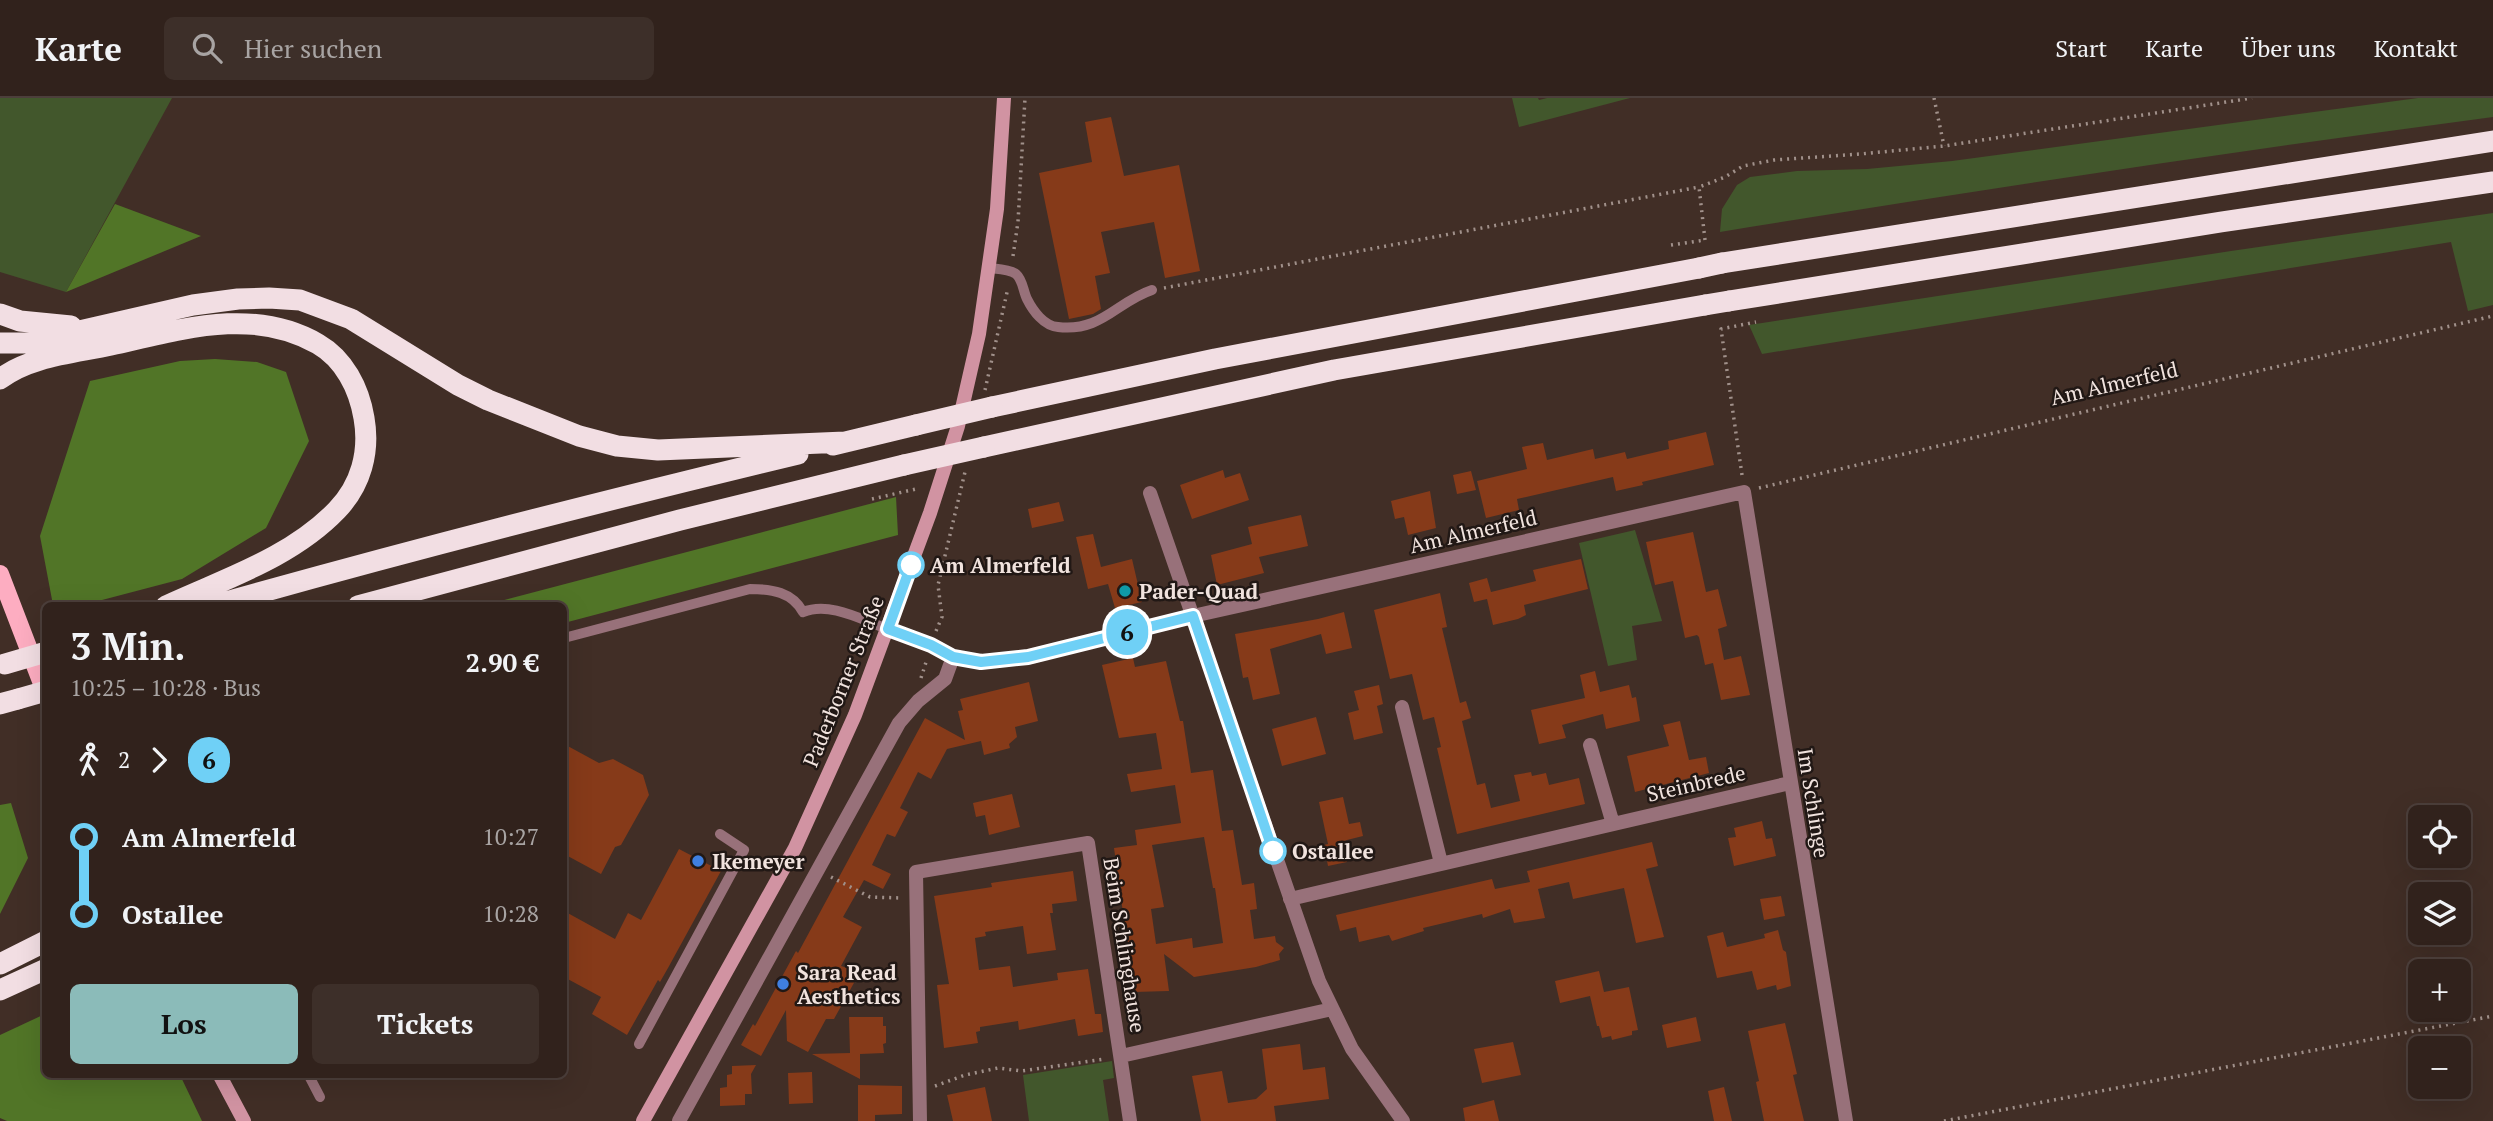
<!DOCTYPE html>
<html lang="de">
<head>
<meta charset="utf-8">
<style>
	body { margin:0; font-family:"PT Serif",serif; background:#3d2f29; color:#f1f3f6; height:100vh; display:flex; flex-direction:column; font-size:26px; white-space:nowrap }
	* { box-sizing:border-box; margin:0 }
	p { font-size:23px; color:#a8a4a3 }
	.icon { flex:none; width:38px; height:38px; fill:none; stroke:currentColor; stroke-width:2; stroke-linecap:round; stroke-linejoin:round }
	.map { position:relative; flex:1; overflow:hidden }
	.sheet { position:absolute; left:42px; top:504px; width:525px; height:476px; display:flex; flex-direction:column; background:#31221c; border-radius:10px; box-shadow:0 7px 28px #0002,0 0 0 2px #4c3f3b }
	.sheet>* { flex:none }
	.badge { padding:0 14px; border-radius:23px; font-size:24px; line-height:46px }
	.controls { position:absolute; left:2408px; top:707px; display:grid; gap:14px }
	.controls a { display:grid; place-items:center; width:63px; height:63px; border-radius:10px; background:#31221c; box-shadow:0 7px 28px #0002,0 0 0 2px #4c3f3b; font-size:35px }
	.map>.badge { position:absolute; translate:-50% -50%; box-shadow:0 0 0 4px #fff }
	.legs { display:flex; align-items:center; gap:10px; height:77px; padding:0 28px; font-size:23px }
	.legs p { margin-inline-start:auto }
	.headline { display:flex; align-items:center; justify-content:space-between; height:119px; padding:0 28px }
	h1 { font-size:38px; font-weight:700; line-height:52px }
	.cta { display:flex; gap:14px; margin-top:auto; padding:14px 28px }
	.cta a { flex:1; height:80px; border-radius:10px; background:#8bbbb9; color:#111; font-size:28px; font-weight:700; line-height:80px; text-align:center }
	.cta a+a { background:#3d2f29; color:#f1f3f6 }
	ul { padding:0 28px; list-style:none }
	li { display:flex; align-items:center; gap:24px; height:77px; font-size:26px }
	li i { display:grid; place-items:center; width:10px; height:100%; margin:0 9px; background:currentColor }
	li i::after { content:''; width:18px; height:18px; margin:-9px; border:5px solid; border-radius:50%; background:#31221c }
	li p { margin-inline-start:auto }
	li:first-child i { background:linear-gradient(#0000 50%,currentColor 0) }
	li:last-child i { background:linear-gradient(currentColor 50%,#0000 0) }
	header { display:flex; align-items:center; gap:42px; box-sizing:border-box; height:98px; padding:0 35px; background:#31221c; border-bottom:2px solid #4c3f3b }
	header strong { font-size:33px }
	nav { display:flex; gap:38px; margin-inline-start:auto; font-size:24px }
	.search { width:490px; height:63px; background:#3d2f29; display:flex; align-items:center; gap:18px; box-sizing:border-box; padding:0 24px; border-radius:10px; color:#a8a4a3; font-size:26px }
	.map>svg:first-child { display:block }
	.green { fill:#42572c }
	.forest { fill:#517527 }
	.building { fill:#863a19; fill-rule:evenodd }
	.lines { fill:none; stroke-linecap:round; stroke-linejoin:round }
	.path { stroke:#a1918b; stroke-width:3.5; stroke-dasharray:2 5; stroke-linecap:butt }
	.lane { stroke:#98717a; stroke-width:10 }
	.street { stroke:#98717a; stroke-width:14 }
	.secondary { stroke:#d193a2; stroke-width:14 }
	.primary { stroke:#fdadc1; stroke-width:18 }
	.highway { stroke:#f2dee3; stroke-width:21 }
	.highway-bridge { stroke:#f2dee3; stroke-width:21 }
	.line-1-casing { stroke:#fff; stroke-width:16 }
	.line-1 { stroke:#6fd0f6; stroke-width:10 }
	.stop-1-dot { fill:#fff; stroke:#6fd0f6; stroke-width:3.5 }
	.culture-dot { fill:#0f9aa8; stroke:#211815; stroke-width:2.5 }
	.shop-dot { fill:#3f7fe0; stroke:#211815; stroke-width:2.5 }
	.labels { text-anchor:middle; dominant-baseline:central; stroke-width:5; stroke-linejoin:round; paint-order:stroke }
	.street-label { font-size:21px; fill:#f1e3de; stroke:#211815 }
	.stop-label { font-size:21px; font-weight:bold; fill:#f1e3de; stroke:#211815; text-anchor:start }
	.poi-label { font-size:21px; font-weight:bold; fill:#f1e3de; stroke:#211815; text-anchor:start }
</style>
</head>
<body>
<header>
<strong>Karte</strong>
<div class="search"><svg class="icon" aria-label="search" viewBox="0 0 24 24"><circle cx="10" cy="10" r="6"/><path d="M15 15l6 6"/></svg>Hier suchen</div>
<nav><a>Start</a><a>Karte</a><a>Über uns</a><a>Kontakt</a></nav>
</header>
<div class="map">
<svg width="2493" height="1023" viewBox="0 0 2493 1023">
	<rect width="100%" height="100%" fill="#412e26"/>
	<path class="green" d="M0 0H172L66 194 0 174Z
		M1512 0H1538L1539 2 1547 0H1630L1519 29Z
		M2418 0H2493V19C2235 53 1977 92 1720 134L1722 111 1737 87 1750 79 1797 73 1867 71 1952 63Z
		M2493 115V207L2468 213 2451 144 1762 256 1749 227 2231 153Z
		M1635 432 1662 523 1632 528 1637 562 1608 568 1579 445Z
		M1112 963 1114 980 1103 982 1109 1023H1029L1023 977Z"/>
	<path class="forest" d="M115 106 201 138 66 194Z
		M215 261 257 264 286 274 309 343 266 430 182 481 83 507H53L40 438 90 283 180 263Z
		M896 399 898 437 564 525V508L485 507Z
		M11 705 28 760 0 816V707Z
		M45 916 46 976 180 977 202 1023H7L0 1020V937Z"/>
	<path class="building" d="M1111 19 1124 78 1179 67 1200 173 1165 180 1154 124 1101 134 1110 175 1095 178 1101 211 1093 216 1069 221 1039 75 1092 64 1085 24Z
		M1706 334 1714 367 1642 384 1643 387 1616 393 1613 379 1517 401 1519 412 1486 420 1477 383 1527 371 1522 349 1543 345 1547 362 1593 351 1595 361 1625 354 1627 361 1669 351 1668 343Z
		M1223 372 1225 380 1240 375 1249 402 1192 421 1180 387Z
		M1471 373 1476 392 1457 396 1453 377Z
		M1430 393 1436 430 1408 437 1404 419 1395 421 1391 403Z
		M1059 404 1064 423 1032 430 1028 411Z
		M1301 417 1308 448 1259 459 1264 475 1217 487 1211 457 1252 446 1248 429Z
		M1693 434 1706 494 1718 491 1727 528 1718 531 1724 562 1741 558 1750 597 1721 602 1713 565 1705 567 1699 539 1697 537 1685 540 1673 483 1655 487 1646 444Z
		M1093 436 1101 469 1132 461 1142 504 1115 510 1108 486 1088 491 1076 439Z
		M1581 461 1588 491 1524 507 1526 517 1518 521 1493 527 1487 501 1474 504 1469 485 1487 480 1491 494 1536 483 1533 472Z
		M1440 495 1447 529 1442 530 1460 605 1466 603 1471 620 1462 623 1477 687 1485 685 1491 710 1520 703 1514 677 1531 674 1532 678 1546 675 1549 687 1579 680 1585 706 1457 736 1437 650 1441 649 1434 619 1423 622 1412 576 1390 581 1374 512Z
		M1344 514 1352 550 1326 556 1321 536 1270 551 1280 596 1253 602 1248 579 1243 580 1235 536 1318 521Z
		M1133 560 1135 569 1166 563 1180 623H1183L1191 675 1213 672 1222 733 1233 732 1242 787 1254 785 1257 811 1250 812 1254 841 1275 838 1276 844 1284 850 1279 856 1280 862 1256 869 1194 879 1164 856 1169 893 1134 894 1114 750 1137 747 1135 732 1181 725 1175 687 1131 694 1127 676 1162 671 1156 635 1119 640 1102 567ZM1204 739 1213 790H1215L1223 845 1193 850 1192 840 1156 846 1151 811 1164 809 1152 747Z
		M1595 573 1600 594 1629 587 1632 600 1636 599 1640 623 1606 631 1603 616 1562 627 1566 640 1539 646 1531 612 1585 600 1580 577Z
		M1029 584 1038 623 1015 629 1017 639 1009 646 1010 650 984 657 981 643 947 651 931 681 918 674 900 710 908 714 895 739 887 736 872 767 891 776 883 791 864 782 843 819 862 829 841 868 860 874 834 921H826L808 954 787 943 786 912 761 958 741 947 753 926 755 928 796 853 798 855 925 620 965 642 958 613 963 612 960 601Z
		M1379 587 1383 606 1377 608 1383 635 1354 642 1348 615 1359 612 1354 593Z
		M1316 619 1326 656 1282 668 1272 631Z
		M1680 623 1689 662 1706 659 1709 675 1635 694 1627 658 1669 648 1663 627Z
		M564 646 599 665 613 661 643 677 649 697 621 747 615 749 601 776 564 756Z
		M1012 696 1020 729 989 737 985 717 976 719 973 705Z
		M1343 699 1349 726 1360 724 1363 738 1343 743 1347 764 1328 768 1324 747 1328 746 1319 704Z
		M1762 723 1766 741 1772 740 1776 758 1734 768 1728 740 1736 739 1734 730Z
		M1652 744 1658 768 1646 771 1664 839 1636 845 1624 790 1573 801 1569 784 1538 791 1545 820 1514 825 1510 811 1483 820 1482 816 1423 830 1424 833 1392 843 1389 837 1359 844 1356 829 1340 833 1336 817 1492 781 1495 791 1530 784 1527 773Z
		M679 751 721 773 668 870 660 884 658 882 627 937 592 916 601 899 564 879V813L615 841 628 815 641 822Z
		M1073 773 1077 803 1052 806 1053 815H1050L1056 852 1027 856 1023 828 985 834 986 838 975 840 979 872 1010 868 1013 889 1058 882 1057 875 1088 871 1095 916H1101L1103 934 1078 938 1075 921 1019 932 1018 923 980 929V933L976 934 978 945 944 950 937 887 949 886 934 798 992 789 991 785Z
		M1781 798 1785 818 1764 822 1760 801Z
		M1778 832 1783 852 1786 854 1791 888 1777 892 1776 887 1757 892 1752 873 1717 880 1707 838 1723 834 1727 849 1765 840 1764 836Z
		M1599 873 1604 894 1629 889 1638 932 1632 933V937L1612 942 1611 938 1602 940 1599 928H1597L1590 898 1560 905 1555 883Z
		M849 919H883V928H886V945L883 946 884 955 860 956V981L812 956 850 955Z
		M1696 919 1701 943 1667 950 1662 927Z
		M1785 925 1797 976 1793 977 1804 1023H1764L1756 984 1759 983 1748 933Z
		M1513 944 1521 977 1482 985 1474 951Z
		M1300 946 1303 972 1325 969 1329 1001 1274 1008 1276 1023H1201L1192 978 1222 973 1228 1005 1256 1001 1267 991 1262 951Z
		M756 967 751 976 752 996H745V1007L720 1008V990L727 989V977L732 976V968Z
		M812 974 813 1005 789 1006 788 975Z
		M858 987 902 988V1016L875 1017V1023H858Z
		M985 989 992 1023H953L947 997Z
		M1724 989 1732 1023H1714L1708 993Z
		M1494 1002 1499 1023H1465L1463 1010Z"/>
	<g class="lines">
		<path class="path" d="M1934 0 1944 48
			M1705 142 1699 89 1725 79 1743 68 1774 62 1860 56 1944 48 2252 0
			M1671 147 1705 142
			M1013 158 1018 124 1025 0
			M1164 190 1699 89
			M985 292 1008 190
			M1742 377 1721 231 1756 224
			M1759 390 2493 218
			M872 401 916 391
			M936 533 942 519 938 487 965 374
			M921 580 927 561
			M831 779 870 799 902 800
			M935 988 965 977 998 970 1022 973 1105 961
			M1944 1023 2493 918"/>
		<path class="lane" d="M989 170C998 171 1009 171 1016 176 1023 182 1023 193 1027 201 1033 213 1044 228 1058 229 1102 234 1116 204 1152 192
			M564 540 750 491C772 491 792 494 803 514 830 503 862 522 888 531
			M639 946 744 752 720 736
			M308 976 320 999"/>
		<path class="street" d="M1150 395 1319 883 1352 951 1403 1023
			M888 531 931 547 953 559 981 564 1028 559 1193 518 1744 394 1846 1023
			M1402 609 1441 765
			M1590 647 1613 726
			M1290 801 1790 685
			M1121 958 1332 911
			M679 1023 899 625 918 603 945 581 953 559
			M920 1023 916 774 1088 745 1130 1023"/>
		<path class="secondary" d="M219 976 244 1023
			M643 1023 795 750 855 617 930 415 958 328 979 236 997 111 1004 0"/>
		<path class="primary" d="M0 476 46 596"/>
		<path class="highway" d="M1722 165 2493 43
			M1729 203 2221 124 2493 84
			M0 216 20 223 71 228
			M0 245H27L193 207 238 201 269 200 300 202 351 221 458 287 488 302 579 338 617 348 658 352 845 344
			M0 281C30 258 75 255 111 247 179 232 253 208 318 246 344 261 359 290 364 320 370 354 361 387 337 412 291 460 224 481 166 508
			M992 309 1215 261 1699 170
			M833 347 916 327
			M984 349 1334 272 1705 207
			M212 508C407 453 602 403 798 356
			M358 508 680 422 904 367
			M0 606 18 601
			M0 866 46 843
			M0 892 46 871"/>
		<path class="highway-bridge" d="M1699 170 1722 165
			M1705 207 1729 203
			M916 327 992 309
			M904 367 984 349
			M5 566 46 554
			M18 601 46 593"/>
	</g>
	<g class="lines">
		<g class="line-1-casing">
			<path id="line-1" d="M911 467 888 531 931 547 953 559 981 564 1028 559 1193 518 1273 753"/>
		</g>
		<use href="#line-1" class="line-1"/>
	</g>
	<g class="stop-1-dot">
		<circle cx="911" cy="467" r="12"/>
		<circle cx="1273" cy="753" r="12"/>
	</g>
	<circle class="culture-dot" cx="1125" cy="493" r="7"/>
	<g class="shop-dot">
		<circle cx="698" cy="763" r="7"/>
		<circle cx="783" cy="886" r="7"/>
	</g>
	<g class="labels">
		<g class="street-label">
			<text transform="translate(2114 285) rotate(-13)">Am Almerfeld</text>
			<text transform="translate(1473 433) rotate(-13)">Am Almerfeld</text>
			<text transform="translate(843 583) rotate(-68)">Paderborner Straße</text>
			<text transform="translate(1696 685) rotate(-13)">Steinbrede</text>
			<text transform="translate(1814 705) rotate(81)">Im Schlinge</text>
			<text transform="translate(1125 847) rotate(81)">Beim Schlinghause</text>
		</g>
		<g class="stop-label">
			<text x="930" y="467">Am Almerfeld</text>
			<text x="1292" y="753">Ostallee</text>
		</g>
		<g class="poi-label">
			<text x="1139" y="493">Pader-Quad</text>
			<text x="712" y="763">Ikemeyer</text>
			<text x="797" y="874">Sara Read<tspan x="797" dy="24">Aesthetics</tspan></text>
		</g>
	</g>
</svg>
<div class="controls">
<a><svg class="icon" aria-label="locate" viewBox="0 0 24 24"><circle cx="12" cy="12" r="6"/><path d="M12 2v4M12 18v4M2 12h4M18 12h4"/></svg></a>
<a><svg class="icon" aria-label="layers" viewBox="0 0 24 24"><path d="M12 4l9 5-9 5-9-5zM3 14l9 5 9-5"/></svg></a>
<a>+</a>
<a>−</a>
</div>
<b class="badge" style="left:1127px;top:534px;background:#6fd0f6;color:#111">6</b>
<section class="sheet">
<div class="headline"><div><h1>3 Min.</h1><p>10:25 – 10:28 · Bus</p></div><b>2.90 €</b></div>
<div class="legs"><svg class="icon" aria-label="walk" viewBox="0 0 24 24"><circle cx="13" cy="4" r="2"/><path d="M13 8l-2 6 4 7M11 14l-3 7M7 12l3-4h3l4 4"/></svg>2<svg class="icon" aria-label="forward" viewBox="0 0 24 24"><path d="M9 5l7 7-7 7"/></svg><b class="badge" style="background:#6fd0f6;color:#111">6</b></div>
<ul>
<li><i style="color:#6fd0f6"></i><b>Am Almerfeld</b><p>10:27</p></li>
<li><i style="color:#6fd0f6"></i><b>Ostallee</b><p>10:28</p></li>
</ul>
<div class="cta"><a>Los</a><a>Tickets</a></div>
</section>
</div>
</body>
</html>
